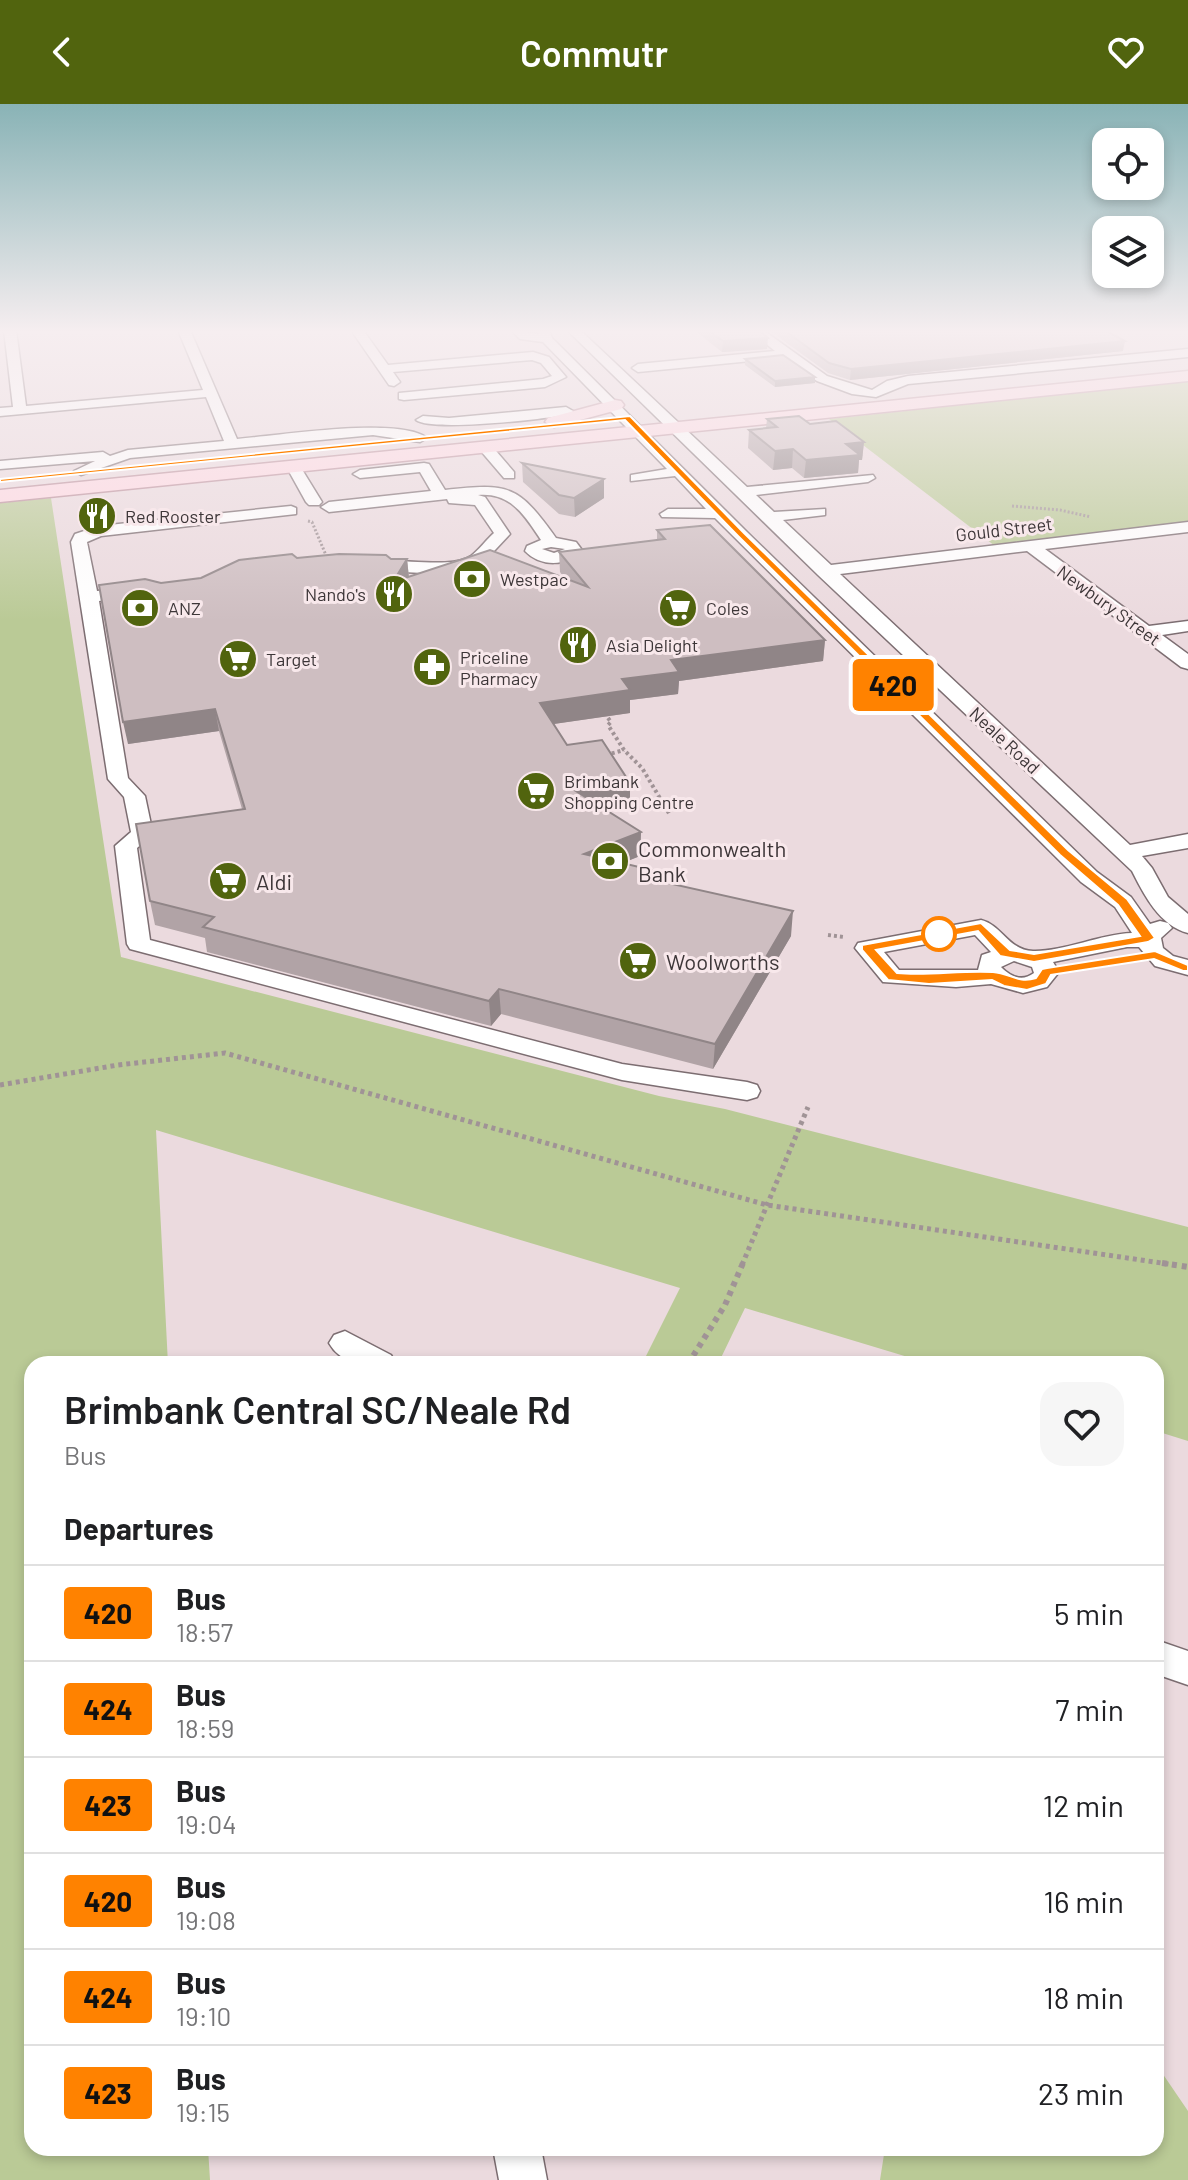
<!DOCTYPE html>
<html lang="en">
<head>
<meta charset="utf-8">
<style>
	body { margin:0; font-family:Barlow,sans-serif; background:#f6f6f6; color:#202124; height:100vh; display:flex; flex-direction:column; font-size:30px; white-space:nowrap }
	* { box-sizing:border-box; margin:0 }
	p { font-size:26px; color:#757577 }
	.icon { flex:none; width:44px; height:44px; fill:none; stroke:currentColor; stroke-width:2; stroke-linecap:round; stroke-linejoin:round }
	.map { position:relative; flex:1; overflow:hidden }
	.drawer { position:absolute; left:24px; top:1252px; width:1140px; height:800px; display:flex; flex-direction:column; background:#fff; border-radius:24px; box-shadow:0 4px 12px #0003 }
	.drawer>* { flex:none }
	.badge { padding:0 16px; border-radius:6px; font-size:28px; line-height:52px }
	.buttons { position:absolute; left:1092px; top:24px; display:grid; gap:16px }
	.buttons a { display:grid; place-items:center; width:72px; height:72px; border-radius:16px; background:#fff; box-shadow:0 4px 12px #0003; font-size:40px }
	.map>.badge { position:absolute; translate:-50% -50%; box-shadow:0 0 0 4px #fff }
	h2 { padding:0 40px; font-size:30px; line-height:72px }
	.round { display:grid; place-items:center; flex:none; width:84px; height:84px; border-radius:24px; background:#f6f6f6 }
	.overview { display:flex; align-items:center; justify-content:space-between; height:136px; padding:0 40px }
	h1 { font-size:38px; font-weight:600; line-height:60px }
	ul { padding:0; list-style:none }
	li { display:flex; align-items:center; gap:24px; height:96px; padding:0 40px; border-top:2px solid #e0e0e0 }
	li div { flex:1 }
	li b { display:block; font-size:30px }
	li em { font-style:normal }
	li .badge { min-width:88px; font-weight:700; text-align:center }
	header { display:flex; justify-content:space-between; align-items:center; height:104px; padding:0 40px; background:#51640e; color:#fff; font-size:36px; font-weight:600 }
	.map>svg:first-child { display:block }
	.green { fill:#baca96 }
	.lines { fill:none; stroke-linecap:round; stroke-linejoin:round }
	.minor-casing { stroke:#7c6d71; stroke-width:3 }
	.major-casing { stroke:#bb8e9a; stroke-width:3 }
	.path-far3 { stroke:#a09396; stroke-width:3; stroke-dasharray:2 2; stroke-linecap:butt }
	.path-far2 { stroke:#a09396; stroke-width:4; stroke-dasharray:3 3; stroke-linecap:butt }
	.path-far1 { stroke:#a09396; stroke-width:5; stroke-dasharray:4 4; stroke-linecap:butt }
	.path { stroke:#a09396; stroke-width:6; stroke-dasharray:5 5; stroke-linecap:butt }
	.minor { fill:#fff; fill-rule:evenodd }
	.major { fill:#ffd8e2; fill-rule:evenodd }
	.wall { fill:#b1a3a6 }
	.shaded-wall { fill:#908587 }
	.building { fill:#cebec1; stroke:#908587; stroke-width:2 }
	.line { fill:#ff8200; stroke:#fff; stroke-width:2 }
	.stop-dot { fill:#fff; stroke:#ff8200; stroke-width:4 }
	.labels { text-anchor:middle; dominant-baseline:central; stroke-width:6; stroke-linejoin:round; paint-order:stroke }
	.far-poi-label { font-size:18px; fill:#3d3638; stroke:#f8e8eb; text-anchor:start }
	.far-street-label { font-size:18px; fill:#3d3638; stroke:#f8e8eb }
	.poi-label { font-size:22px; fill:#3d3638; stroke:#f8e8eb; text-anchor:start }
</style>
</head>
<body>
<header><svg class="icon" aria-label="back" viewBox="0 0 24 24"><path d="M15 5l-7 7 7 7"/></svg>Commutr<svg class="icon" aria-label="heart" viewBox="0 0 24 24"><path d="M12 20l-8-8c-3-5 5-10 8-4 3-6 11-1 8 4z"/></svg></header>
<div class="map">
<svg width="1188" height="2076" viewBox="0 0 1188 2076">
	<rect width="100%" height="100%" fill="#ebdade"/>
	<path class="green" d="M1188 277V418L995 442 829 315Z
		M51 394 121 853 659 992 725 1005 1188 1123V1337L1156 1327V1260H931L745 1204 718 1260H642L680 1184 156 1026 168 1260H32V2044H208L210 2076H0V399Z
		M1156 1960 1188 2007V2076H880L885 2044H1156Z"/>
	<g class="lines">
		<g class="minor-casing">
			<path id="minor" d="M4 226H16L26 302 203 286 178 226H190L237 335C276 332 399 312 427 334L420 338 373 331 130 354 81 371 74 367 95 357 0 365V357L103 348 110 352 128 346 224 337 206 293 0 312V304L13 303Z
				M351 226H363L388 261 533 248 549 253 566 273 545 283 404 296 399 295V289L543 275 552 272 541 259 532 256 393 268 400 278 394 282 389 281Z
				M511 226 539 230 537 226H549L552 234 747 428 1097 768 1131 793 1150 820 1160 817 1168 819 1172 824 1161 834 1163 844 1173 852 1188 856V871L1155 862 1139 843H1127L1053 858 1059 868 1047 883 1023 889 991 880 956 883 883 878 855 844 858 839 981 816C1002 821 1008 846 1033 847 1062 848 1101 830 1132 829L1115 803 1081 778 715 414 662 413 660 410 668 405H706L675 372 631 377V371L667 365 543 238 520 235ZM975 831 991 848 982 851 978 866H899L884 848ZM1014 857 1032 863 1034 869C1022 878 1011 873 1001 863Z
				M567 226H580L747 383 873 371 875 374 868 378 756 391 774 408 825 405V411L783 416 831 461 1188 418V428L1045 445 1149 522 1188 517V527L1162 531 1188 550V565L1181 563 1027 447 840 470 1130 741 1188 730V744L1142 752 1152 764 1168 793 1188 810V829C1160 822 1144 791 1132 767L818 471Z
				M749 226H763L827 272 872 286 887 277 908 272 1188 245V253L908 280 876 293 852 290 817 277 783 254 638 268 632 264 638 260 775 247Z
				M566 303 573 307 571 310C546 315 432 328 416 316L423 312 449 314Z
				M485 339 490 340 514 368V374H504L480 346V340Z
				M293 358 298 359 322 398 319 401H309L306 398 286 362Z
				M424 359 429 360 445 386C510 379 518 381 556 434L576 438 582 446C568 463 540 463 525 447L527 442 541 436C525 412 511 388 478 391L485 393 510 430 480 462 474 463 423 469 363 466 361 462C376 448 448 468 471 452 479 446 486 436 494 429L475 401 449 399 447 395 329 408 321 403 329 398 431 387 420 368 360 374 353 370 360 366ZM551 443 565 445 554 449 542 445Z
				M291 402 296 404V410L101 432 87 438 97 487 107 486 116 491 113 495 99 497 128 674 145 692 153 730 137 744 150 836 622 960 747 978 757 981 760 987 757 993 747 996 622 976 130 845 127 840 115 742 131 728 124 693 108 675 71 438 75 430 99 422Z
				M345 1227 391 1251 396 1260C371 1260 343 1264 329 1239L334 1231Z
				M1156 1536 1188 1547V1581L1156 1570Z
				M493 2044H541L547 2076H499Z"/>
		</g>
		<g class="major-casing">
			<path id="major" d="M1188 267V277L0 398V386Z
				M615 296 621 297 624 301 621 305 554 323 545 318 548 314Z"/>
		</g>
		<path class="path-far3" d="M1012 402 1060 406 1091 413
			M308 417 312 418 328 456"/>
		<path class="path-far2" d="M608 614 611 618 608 621 624 646 642 664 670 711
			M606 651 624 646
			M828 831 844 833"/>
		<path class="path-far1" d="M0 981 118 961 225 949 767 1101 1175 1161
			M742 1161 808 1003"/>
		<path class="path" d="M1162 1159 1188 1163
			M688 1260 725 1201 743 1159"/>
		<use href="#minor" class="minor"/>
		<use href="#major" class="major"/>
	</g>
	<path class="wall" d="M694 226H759L767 245 722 248Z
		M769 226H1129L1108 228 1123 247 850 276 828 269Z
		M745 255 815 279 775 283 745 261Z
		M767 315 810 320 864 338 862 356H859L858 369 804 374 792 364 773 366 748 344 749 326 766 324Z
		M522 359 604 375V394L575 413 559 410 523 378Z
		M657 426 825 536 823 557 679 577 678 590 630 596V609L553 620 567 641 630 679V702L605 706 641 728 640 752 622 759 652 766 651 775 791 832 713 965 501 910 491 922 207 848 205 834 155 821 150 797 242 705 219 627 128 640 161 479 201 474 297 454 407 455 409 473 565 475 560 468 559 448 657 436Z"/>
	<path class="shaded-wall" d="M1091 226H1129L1090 230Z
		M768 234 767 245 722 248 723 237Z
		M1125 237 1123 247 850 276 851 265Z
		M815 273V279L775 283V277Z
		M864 338 862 356H859L858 369 804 374 806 356 846 340Z
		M793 345 792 364 773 366 775 347Z
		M604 375V394L575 413 574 394Z
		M407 455 409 475 393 478Z
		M825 536 823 557 679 577 678 590 630 596V609L540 622V599L622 575 671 556Z
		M215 605 219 627 128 640 123 618Z
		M630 679V702L576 710V687Z
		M641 728 640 752 584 775V750Z
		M652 766 651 790 645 774Z
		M793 807 791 832 713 965 715 940Z
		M499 885 501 910 491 922 489 897Z"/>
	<path class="building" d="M708 226H759L768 234 723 237Z
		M784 226H1105L1125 237 851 265 829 259Z
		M783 251 815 273 775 277 745 255Z
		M799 312 810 320 836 317 864 338 846 340 860 351 806 356 793 345 775 347 749 326 777 323 767 315Z
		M522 359 604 375 574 394 559 391Z
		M710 421 825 536 671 556 679 568 622 575 630 586 540 599 567 641 602 636 630 679 576 687 641 728 584 750 652 766 645 774 793 807 715 940 499 885 489 897 203 823 214 813 150 797 136 720 245 705 215 605 123 618 99 481 145 475 161 479 201 474 239 456 292 450 297 454 339 450 386 451 391 455H407L393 478 490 446 588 483 559 448 665 435 657 426Z"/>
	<linearGradient id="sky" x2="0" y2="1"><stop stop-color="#89b3b6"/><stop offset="0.44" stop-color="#f6eef0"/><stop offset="1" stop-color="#f6eef0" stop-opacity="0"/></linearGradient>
	<rect width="1188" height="517" fill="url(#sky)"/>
	<path class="line" d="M630 312 744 429 1068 746 1127 795 1155 834 1148 838 1034 858 1000 852 978 827 876 846 897 869C929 872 961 866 993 868 1010 869 1018 880 1036 874L1042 865 1047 864 1155 847 1188 861V867H1183L1154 855 1051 871 1046 880 1027 886 1004 882 992 876 929 880 888 876 862 846V841L981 819 1010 846 1034 850 1140 832 1118 801 1060 751 738 432 625 316 0 378V375Z"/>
	<defs>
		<g id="restaurant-disc" transform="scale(2)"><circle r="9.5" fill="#51640e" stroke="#f8e8eb"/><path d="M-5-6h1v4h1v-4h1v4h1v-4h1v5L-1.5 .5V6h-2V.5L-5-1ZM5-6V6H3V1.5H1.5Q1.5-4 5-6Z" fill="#fff"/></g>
		<g id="bank-disc" transform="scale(2)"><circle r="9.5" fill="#51640e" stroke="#f8e8eb"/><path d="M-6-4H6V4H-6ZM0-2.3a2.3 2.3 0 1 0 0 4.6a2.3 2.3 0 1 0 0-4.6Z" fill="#fff"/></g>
		<g id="supermarket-disc" transform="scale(2)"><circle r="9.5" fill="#51640e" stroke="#f8e8eb"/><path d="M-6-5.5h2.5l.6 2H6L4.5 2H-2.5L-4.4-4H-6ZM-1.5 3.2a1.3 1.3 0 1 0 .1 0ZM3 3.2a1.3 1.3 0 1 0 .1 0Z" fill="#fff"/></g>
		<g id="pharmacy-disc" transform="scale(2)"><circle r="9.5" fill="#51640e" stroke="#f8e8eb"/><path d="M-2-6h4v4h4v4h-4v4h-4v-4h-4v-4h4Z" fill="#fff"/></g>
	</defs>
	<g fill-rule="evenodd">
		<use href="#restaurant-disc" x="97" y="412"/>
		<use href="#bank-disc" x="472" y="475"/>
		<use href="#restaurant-disc" x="394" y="490"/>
		<use href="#bank-disc" x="140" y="504"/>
		<use href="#supermarket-disc" x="678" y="504"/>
		<use href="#restaurant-disc" x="578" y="541"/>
		<use href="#supermarket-disc" x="238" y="555"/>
		<use href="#pharmacy-disc" x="432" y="563"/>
		<use href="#supermarket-disc" x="536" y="687"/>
		<use href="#bank-disc" x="610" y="757"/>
		<use href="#supermarket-disc" x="228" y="777"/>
		<use href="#supermarket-disc" x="638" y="857"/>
	</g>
	<circle class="stop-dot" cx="939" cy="830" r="16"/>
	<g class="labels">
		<g class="far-poi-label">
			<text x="125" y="412">Red Rooster</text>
			<text x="500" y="475">Westpac</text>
			<text x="366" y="490" text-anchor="end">Nando's</text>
			<text x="168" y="504">ANZ</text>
			<text x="706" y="504">Coles</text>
			<text x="606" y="541">Asia Delight</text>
			<text x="460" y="553">Priceline<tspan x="460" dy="21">Pharmacy</tspan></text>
			<text x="266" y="555">Target</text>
			<text x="564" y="677">Brimbank<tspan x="564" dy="21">Shopping Centre</tspan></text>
		</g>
		<g class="far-street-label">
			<text transform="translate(1004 425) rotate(-7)">Gould Street</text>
			<text transform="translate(1109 501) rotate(36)">Newbury Street</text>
			<text transform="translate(1005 636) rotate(43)">Neale Road</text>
		</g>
		<g class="poi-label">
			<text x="638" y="744">Commonwealth<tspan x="638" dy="25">Bank</tspan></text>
			<text x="256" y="777">Aldi</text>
			<text x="666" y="857">Woolworths</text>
		</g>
	</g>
</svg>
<div class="buttons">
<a><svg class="icon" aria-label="locate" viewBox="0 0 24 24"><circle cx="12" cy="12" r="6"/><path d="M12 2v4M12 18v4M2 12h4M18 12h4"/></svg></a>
<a><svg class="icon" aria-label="layers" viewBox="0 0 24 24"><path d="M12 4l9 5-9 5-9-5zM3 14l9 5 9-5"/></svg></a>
</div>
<b class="badge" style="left:893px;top:581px;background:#ff8200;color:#111">420</b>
<section class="drawer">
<div class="overview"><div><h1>Brimbank Central SC/Neale Rd</h1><p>Bus</p></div><a class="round"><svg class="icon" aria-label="heart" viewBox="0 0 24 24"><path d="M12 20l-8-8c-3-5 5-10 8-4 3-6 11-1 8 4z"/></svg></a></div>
<h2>Departures</h2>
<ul>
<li><span class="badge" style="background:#ff8200;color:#111">420</span><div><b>Bus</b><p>18:57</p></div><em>5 min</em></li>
<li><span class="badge" style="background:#ff8200;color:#111">424</span><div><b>Bus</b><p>18:59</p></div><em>7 min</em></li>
<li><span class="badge" style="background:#ff8200;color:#111">423</span><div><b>Bus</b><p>19:04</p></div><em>12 min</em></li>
<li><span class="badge" style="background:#ff8200;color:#111">420</span><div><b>Bus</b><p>19:08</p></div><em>16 min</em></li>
<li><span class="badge" style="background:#ff8200;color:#111">424</span><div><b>Bus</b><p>19:10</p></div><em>18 min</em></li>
<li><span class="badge" style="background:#ff8200;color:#111">423</span><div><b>Bus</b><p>19:15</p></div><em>23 min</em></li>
</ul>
</section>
</div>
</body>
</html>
